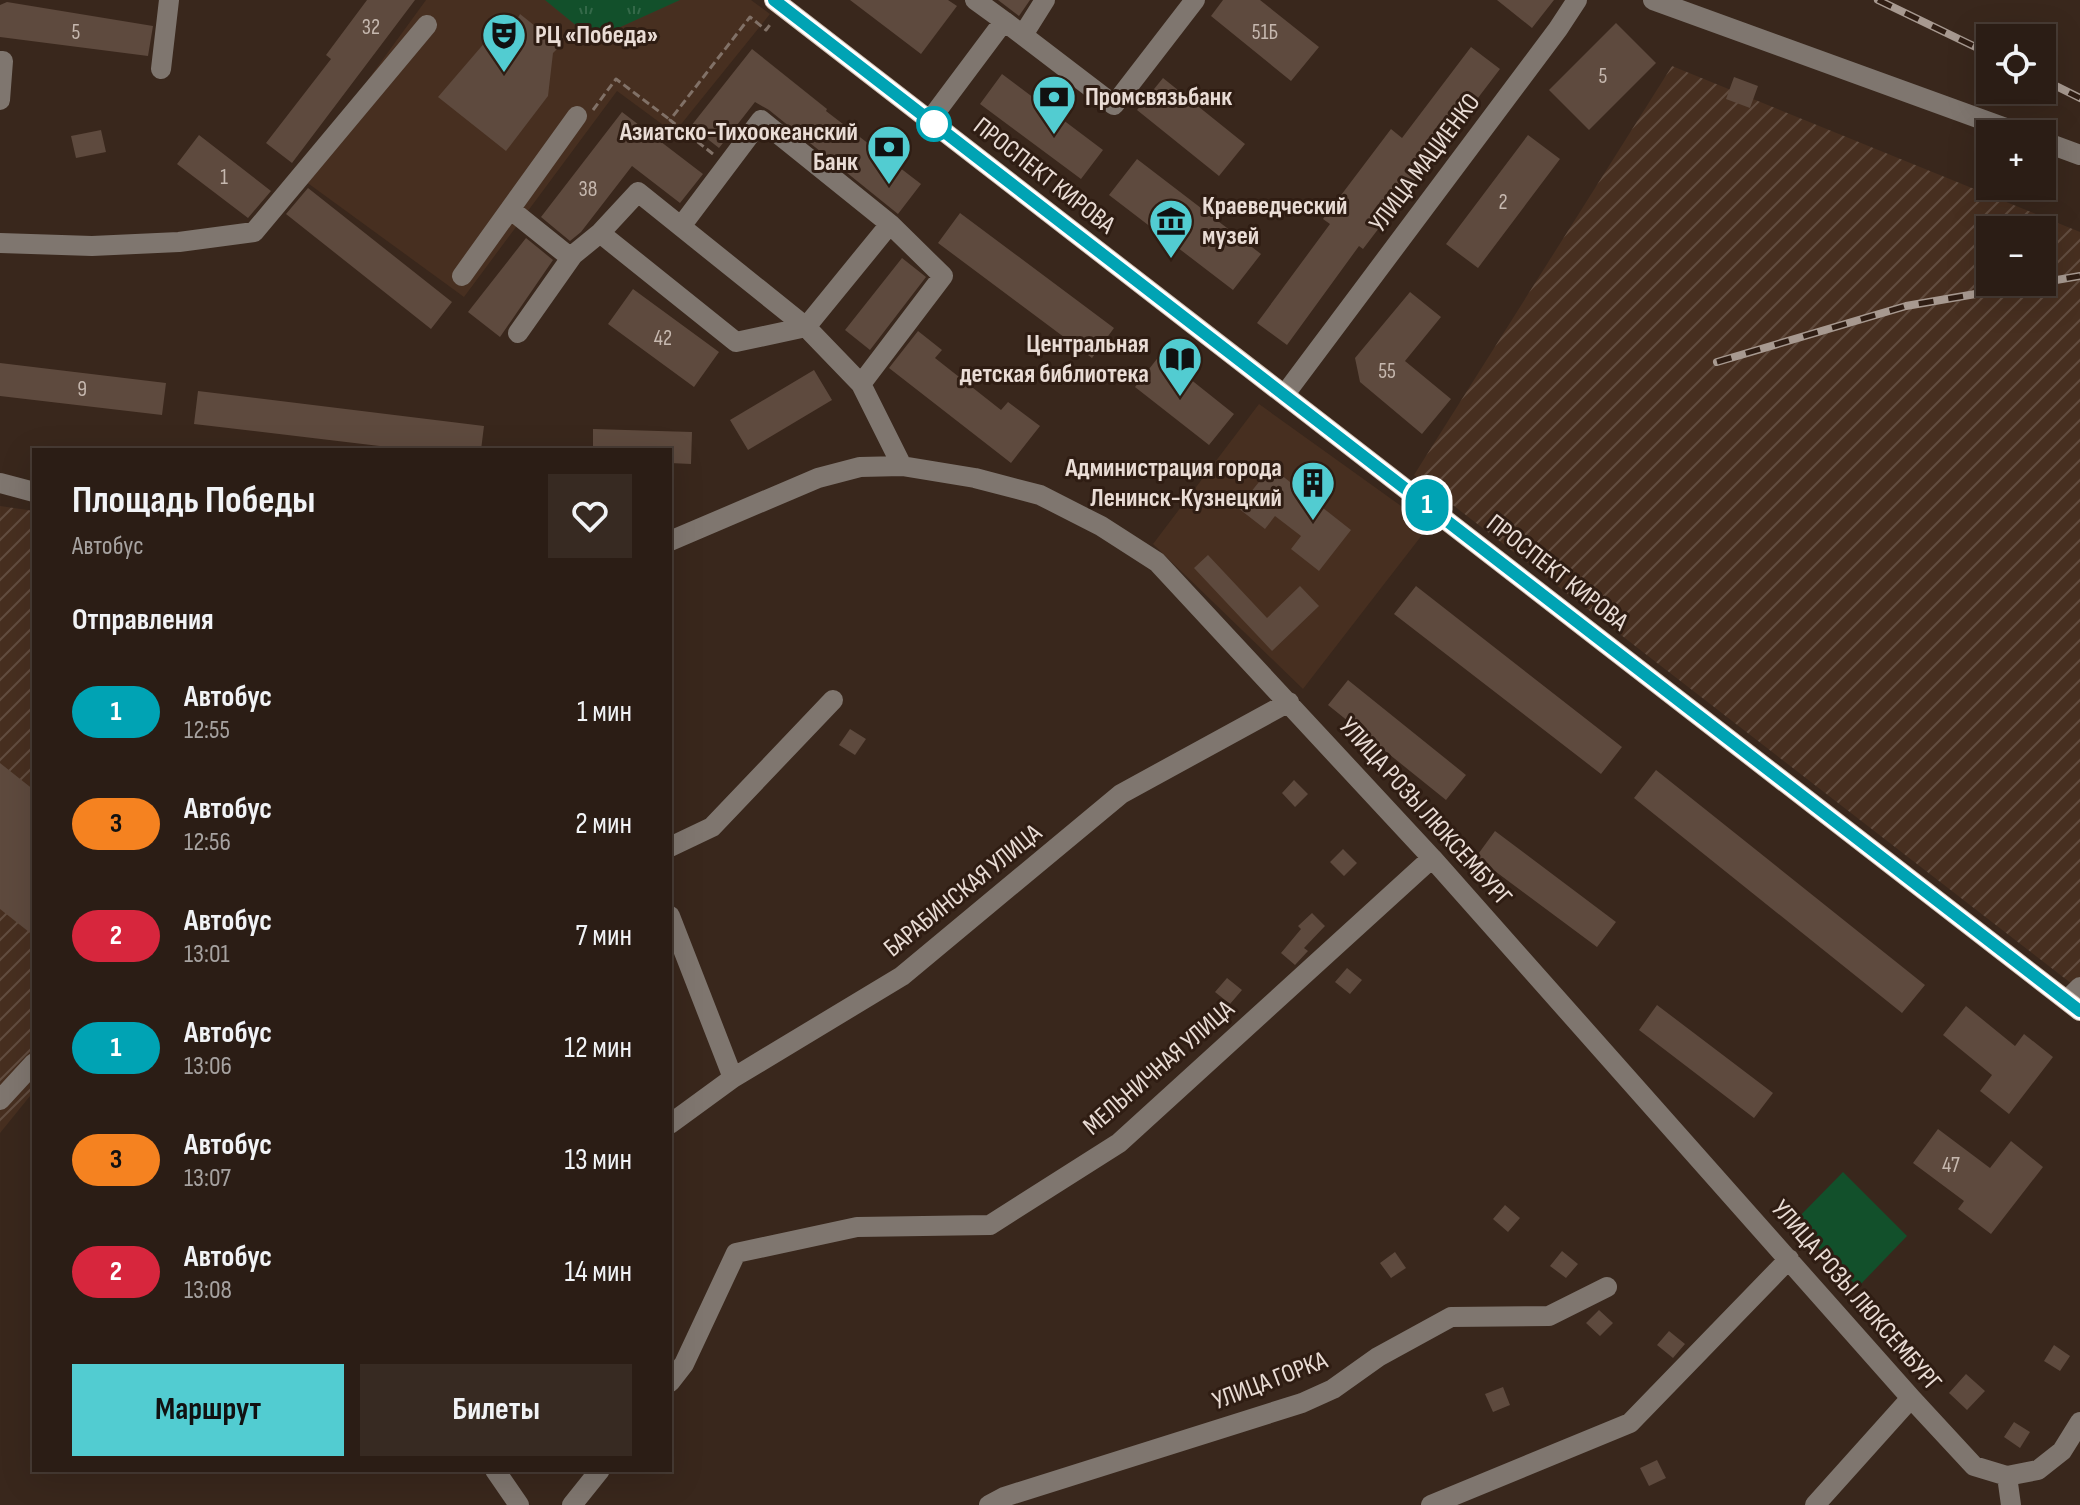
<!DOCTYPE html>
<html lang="ru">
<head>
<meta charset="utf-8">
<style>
	body { margin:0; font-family:"Sofia Sans Condensed",sans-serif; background:#372a22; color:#f1f3f6; height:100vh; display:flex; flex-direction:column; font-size:30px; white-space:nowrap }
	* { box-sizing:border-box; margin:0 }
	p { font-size:26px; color:#a6a2a0 }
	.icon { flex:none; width:44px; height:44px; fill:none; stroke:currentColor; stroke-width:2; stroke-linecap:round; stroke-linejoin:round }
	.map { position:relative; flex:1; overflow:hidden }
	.sheet { position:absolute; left:32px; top:448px; width:640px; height:1024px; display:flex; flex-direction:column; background:#2b1d15; border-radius:0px; box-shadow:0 8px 32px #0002,0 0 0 2px #473b34 }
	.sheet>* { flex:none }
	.badge { padding:0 16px; border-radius:26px; font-size:28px; line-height:52px }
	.buttons { position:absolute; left:1976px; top:24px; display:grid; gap:16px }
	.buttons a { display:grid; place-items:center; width:80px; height:80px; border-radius:0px; background:#2b1d15; box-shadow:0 8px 32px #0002,0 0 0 2px #473b34; font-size:40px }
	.map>.badge { position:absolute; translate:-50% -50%; box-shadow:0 0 0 4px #fff }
	h2 { padding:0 40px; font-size:30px; line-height:72px }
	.round { display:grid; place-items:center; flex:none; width:84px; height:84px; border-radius:0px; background:#372a22 }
	.head { display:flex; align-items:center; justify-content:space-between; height:136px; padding:0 40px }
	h1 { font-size:38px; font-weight:700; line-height:60px }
	.button { display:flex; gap:16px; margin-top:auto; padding:16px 40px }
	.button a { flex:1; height:92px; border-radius:0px; background:#52ccd1; color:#111; font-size:32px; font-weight:700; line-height:92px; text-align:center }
	.button a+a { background:#372a22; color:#f1f3f6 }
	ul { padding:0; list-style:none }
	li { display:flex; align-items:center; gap:24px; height:112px; padding:0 40px }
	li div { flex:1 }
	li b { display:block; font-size:30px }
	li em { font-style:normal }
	li .badge { min-width:88px; font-weight:700; text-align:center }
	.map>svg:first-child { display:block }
	.built { fill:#472f20 }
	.industrial { fill:url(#industrial-furrows); fill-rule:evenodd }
	.grass { fill:url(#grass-tufts) }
	.pitch { fill:#12502b }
	.building { fill:#5e4a3e }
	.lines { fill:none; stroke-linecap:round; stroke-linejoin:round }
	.path { stroke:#817167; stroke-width:3; stroke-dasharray:8 4; stroke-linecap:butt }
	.minor { stroke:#7f766f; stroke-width:20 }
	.major { stroke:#d3c1b3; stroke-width:20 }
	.rail-casing { stroke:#a79990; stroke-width:8 }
	.rail { stroke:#2f1d13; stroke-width:5; stroke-dasharray:15; stroke-linecap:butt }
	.line-casing { stroke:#fff; stroke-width:18 }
	.line { stroke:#00a3b4; stroke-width:12 }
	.stop-dot { fill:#fff; stroke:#00a3b4; stroke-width:4 }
	.labels { text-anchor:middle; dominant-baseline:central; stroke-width:6; stroke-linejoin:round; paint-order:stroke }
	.number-label { font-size:22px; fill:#c6b8af }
	.poi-label { font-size:26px; font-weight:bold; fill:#e9dcd5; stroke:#2f1d13; text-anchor:start }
	.street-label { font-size:26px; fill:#e9dcd5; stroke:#2f1d13 }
</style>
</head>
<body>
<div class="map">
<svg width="2080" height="1505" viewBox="0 0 2080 1505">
	<defs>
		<pattern id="industrial-furrows" width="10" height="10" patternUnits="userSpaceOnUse" patternTransform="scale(2)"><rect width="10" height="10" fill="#472f20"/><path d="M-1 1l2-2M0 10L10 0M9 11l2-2" fill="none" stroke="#624d40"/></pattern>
		<pattern id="grass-tufts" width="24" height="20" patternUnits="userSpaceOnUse" patternTransform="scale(2)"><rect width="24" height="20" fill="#12502b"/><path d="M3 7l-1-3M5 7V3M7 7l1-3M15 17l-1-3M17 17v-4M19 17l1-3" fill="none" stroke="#346949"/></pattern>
	</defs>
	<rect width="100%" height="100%" fill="#39271c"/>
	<path class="built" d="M426 0H751L770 14 674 133 617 91 464 297 298 176Z
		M1259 404 1429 526 1303 689 1153 544Z"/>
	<path class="industrial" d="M1672 66 2080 232V983L2076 987 1414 475ZM1990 230H2042V282H1990Z
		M0 506 34 511V1091L0 1133Z"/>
	<path class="grass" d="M545 0H680L605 34 578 27Z"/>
	<path class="pitch" d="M1843 1172 1907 1236 1858 1287 1793 1223Z"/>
	<path class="building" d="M367 0H415L292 163 266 143 331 59 326 55Z
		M850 0H948L957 6 921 54Z
		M998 0H1030L1019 16Z
		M1223 0H1260L1319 47 1291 81 1211 16Z
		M1497 0H1554L1532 28Z
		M7 2 153 26 148 56 0 37V5Z
		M520 14 560 46 553 53 548 96 506 151 438 97 493 33 513 27Z
		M1616 23 1656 63 1589 130 1549 90Z
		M1471 47 1500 69 1363 249 1359 246 1287 345 1257 323 1330 224 1323 219 1391 129 1402 138Z
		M752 49 827 109 826 111 921 184 898 214 769 110 755 102 719 148 691 126Z
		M1002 74 1103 150 1081 179 980 104Z
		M1734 77 1758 86 1750 108 1726 99Z
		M1163 78 1245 144 1219 176 1137 110Z
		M622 112 703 174 680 203 632 166 581 232 570 241 541 217Z
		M101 130 106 152 76 158 71 136Z
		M199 135 271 191 248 218 177 164Z
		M1528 135 1560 159 1478 268 1446 244Z
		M1137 159 1261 254 1233 290 1109 195Z
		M308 188 452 302 431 329 286 214Z
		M960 213 1114 328 1092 358 938 243Z
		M526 238 553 260 500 337 468 312Z
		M902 258 926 277 870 350 845 330Z
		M633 289 719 352 694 387 608 324Z
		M1410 292 1441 317 1405 361 1451 399 1422 434 1360 382 1355 358Z
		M918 331 942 350 935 358 1001 410 1008 402 1040 426 1011 463 889 368Z
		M1160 355 1234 414 1209 445 1135 387Z
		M0 363 166 383 162 415 0 396Z
		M814 370 832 400 748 450 730 420Z
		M198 391 484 426 481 450H413L194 424Z
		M593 429 692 432 691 464 670 463V450H593Z
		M1271 467 1351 530 1319 571 1291 549 1301 536 1275 516 1265 529 1238 508Z
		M1208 555 1267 618 1300 586 1319 606 1272 651 1194 568Z
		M1416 586 1622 747 1601 774 1394 614Z
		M1348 680 1466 775 1446 800 1328 705Z
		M850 729 866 739 855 755 839 745Z
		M0 763 34 790V936L0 909Z
		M1656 770 1925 985 1902 1013 1634 798Z
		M1294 780 1308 794 1295 807 1282 793Z
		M1495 831 1616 922 1597 947 1476 857Z
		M1343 849 1357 863 1344 876 1330 862Z
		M1312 913 1325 926 1304 948 1308 951 1295 965 1281 953 1301 929 1298 926Z
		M1347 968 1362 980 1350 994 1335 982Z
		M1227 978 1242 990 1230 1004 1215 992Z
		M1657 1005 1773 1093 1754 1118 1639 1030Z
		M1966 1006 2015 1046 2024 1034 2053 1057 2009 1114 1980 1091 1992 1075 1943 1035Z
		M1938 1129 1990 1168 2011 1141 2043 1167 1991 1234 1958 1209 1964 1201 1913 1163Z
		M1505 1205 1520 1218 1508 1232 1493 1219Z
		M1562 1251 1578 1264 1566 1278 1550 1266Z
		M1395 1252 1406 1268 1391 1278 1380 1263Z
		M1599 1310 1613 1323 1600 1336 1586 1323Z
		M1669 1331 1685 1344 1673 1358 1657 1345Z
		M2054 1345 2070 1356 2060 1371 2044 1361Z
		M1966 1374 1985 1391 1967 1410 1949 1393Z
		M1503 1387 1510 1405 1493 1412 1485 1394Z
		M2014 1422 2030 1432 2020 1448 2004 1437Z
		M1657 1460 1666 1478 1649 1486 1640 1468Z"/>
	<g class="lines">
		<path class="path" d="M593 110 616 79 669 119
			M713 154 670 120 750 17 766 30 772 22"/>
		<path class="minor" d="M1653 0 2022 134
			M1004 21 1114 105 1195 0
			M1023 35 1045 0
			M0 61H3L0 100
			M161 69 169 0
			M930 120 1004 21 975 0
			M2042 141 2080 155
			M510 209 571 258
			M682 225 761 120 890 224
			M0 243 92 246 179 242 254 232 427 25
			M462 276 577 116
			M518 333 573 255 600 233
			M861 384 943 276 890 224 806 327 736 342 600 233 638 192 806 327 861 384 902 466
			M1285 394 1558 29 1577 0
			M0 483 34 492
			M670 541 818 478 860 467 902 466 975 478 1040 495 1101 526 1157 562 1432 858 1911 1398 1974 1466 2007 1476 2038 1470 2062 1451 2080 1422
			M670 847 712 827 833 700
			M670 916 733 1078
			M2067 1000 2080 987
			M0 1100 34 1063
			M670 1124 733 1078 902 976 1121 794 1289 702
			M670 1382 684 1364 736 1253 857 1227 990 1225 1119 1143 1432 858
			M495 1470 519 1505
			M2007 1476 2011 1505
			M572 1505 600 1470
			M989 1505 1004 1497 1302 1403 1333 1389 1378 1357 1451 1317 1549 1316 1607 1287
			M1431 1505 1630 1423 1789 1259
			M1815 1505 1911 1398"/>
		<path class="major" d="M774 0 2080 1011"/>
		<g class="rail-casing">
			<path id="rail" d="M1878 0 1990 54
				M2042 79 2080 98
				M1717 362 1906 306 2080 276"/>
		</g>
		<use href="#rail" class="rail"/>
	</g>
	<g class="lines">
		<g class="line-casing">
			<path id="line" d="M774 0 2080 1011"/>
		</g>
		<use href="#line" class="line"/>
	</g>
	<defs>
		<g id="theatre-pin" transform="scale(2.3)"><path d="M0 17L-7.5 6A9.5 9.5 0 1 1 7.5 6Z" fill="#52ccd1" stroke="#2f1d13"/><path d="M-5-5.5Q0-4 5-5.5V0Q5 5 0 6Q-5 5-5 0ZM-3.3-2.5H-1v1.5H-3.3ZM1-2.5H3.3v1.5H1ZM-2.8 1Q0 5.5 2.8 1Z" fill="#111"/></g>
		<g id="bank-pin" transform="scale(2.3)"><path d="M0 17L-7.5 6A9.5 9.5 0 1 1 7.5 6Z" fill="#52ccd1" stroke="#2f1d13"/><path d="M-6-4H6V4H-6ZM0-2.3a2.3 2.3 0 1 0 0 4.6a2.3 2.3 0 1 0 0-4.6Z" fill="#111"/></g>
		<g id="museum-pin" transform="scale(2.3)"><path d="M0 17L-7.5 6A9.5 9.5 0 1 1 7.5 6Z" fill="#52ccd1" stroke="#2f1d13"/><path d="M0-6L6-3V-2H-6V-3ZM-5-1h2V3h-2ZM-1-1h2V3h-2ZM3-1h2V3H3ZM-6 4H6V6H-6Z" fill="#111"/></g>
		<g id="library-pin" transform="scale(2.3)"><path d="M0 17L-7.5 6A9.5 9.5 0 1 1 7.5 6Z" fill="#52ccd1" stroke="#2f1d13"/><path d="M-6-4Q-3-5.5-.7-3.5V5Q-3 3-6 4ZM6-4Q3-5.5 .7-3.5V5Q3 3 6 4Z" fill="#111"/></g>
		<g id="building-pin" transform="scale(2.3)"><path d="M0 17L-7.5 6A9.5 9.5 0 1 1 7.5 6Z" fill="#52ccd1" stroke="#2f1d13"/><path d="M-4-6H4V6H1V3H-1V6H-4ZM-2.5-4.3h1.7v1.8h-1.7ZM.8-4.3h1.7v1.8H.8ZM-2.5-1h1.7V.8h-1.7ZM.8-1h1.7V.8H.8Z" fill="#111"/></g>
	</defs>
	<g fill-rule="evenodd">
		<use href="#theatre-pin" x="504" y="35"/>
		<use href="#bank-pin" x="1054" y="97"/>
		<use href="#bank-pin" x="889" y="147"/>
		<use href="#museum-pin" x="1171" y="221"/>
		<use href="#library-pin" x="1180" y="359"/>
		<use href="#building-pin" x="1313" y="483"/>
	</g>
	<circle class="stop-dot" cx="934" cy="124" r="16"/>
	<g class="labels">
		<g class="number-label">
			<text x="371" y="27">32</text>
			<text x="76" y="32">5</text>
			<text x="1265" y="32">51Б</text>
			<text x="1603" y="76">5</text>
			<text x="224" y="177">1</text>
			<text x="588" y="189">38</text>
			<text x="1503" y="202">2</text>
			<text x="663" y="338">42</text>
			<text x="1387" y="371">55</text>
			<text x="82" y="389">9</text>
			<text x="1951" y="1165">47</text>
		</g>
		<g class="poi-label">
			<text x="535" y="35">РЦ «Победа»</text>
			<text x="1085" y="97">Промсвязьбанк</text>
			<text x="858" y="132" text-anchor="end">Азиатско-Тихоокеанский<tspan x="858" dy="30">Банк</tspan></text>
			<text x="1202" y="206">Краеведческий<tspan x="1202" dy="30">музей</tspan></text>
			<text x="1149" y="344" text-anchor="end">Центральная<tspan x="1149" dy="30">детская библиотека</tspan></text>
			<text x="1282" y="468" text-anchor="end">Администрация города<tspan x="1282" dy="30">Ленинск-Кузнецкий</tspan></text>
		</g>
		<g class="street-label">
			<text transform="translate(1425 163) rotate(-53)">УЛИЦА МАЦИЕНКО</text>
			<text transform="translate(1044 176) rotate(38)">ПРОСПЕКТ КИРОВА</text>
			<text transform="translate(1557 573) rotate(38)">ПРОСПЕКТ КИРОВА</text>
			<text transform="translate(1425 812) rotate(48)">УЛИЦА РОЗЫ ЛЮКСЕМБУРГ</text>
			<text transform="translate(963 891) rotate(-39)">БАРАБИНСКАЯ УЛИЦА</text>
			<text transform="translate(1159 1068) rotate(-41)">МЕЛЬНИЧНАЯ УЛИЦА</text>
			<text transform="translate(1856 1296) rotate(49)">УЛИЦА РОЗЫ ЛЮКСЕМБУРГ</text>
			<text transform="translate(1270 1381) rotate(-21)">УЛИЦА ГОРКА</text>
		</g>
	</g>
</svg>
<div class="buttons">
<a><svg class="icon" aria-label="locate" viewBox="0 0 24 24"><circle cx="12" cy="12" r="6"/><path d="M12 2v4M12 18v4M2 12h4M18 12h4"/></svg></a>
<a>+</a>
<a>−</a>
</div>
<b class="badge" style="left:1427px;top:505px;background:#00a3b4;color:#fff">1</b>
<section class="sheet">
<div class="head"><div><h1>Площадь Победы</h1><p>Автобус</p></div><a class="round"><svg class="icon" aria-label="heart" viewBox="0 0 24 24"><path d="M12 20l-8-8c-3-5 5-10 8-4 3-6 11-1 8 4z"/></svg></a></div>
<h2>Отправления</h2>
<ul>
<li><span class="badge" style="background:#00a3b4;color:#fff">1</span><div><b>Автобус</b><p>12:55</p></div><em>1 мин</em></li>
<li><span class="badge" style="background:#f58220;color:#111">3</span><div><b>Автобус</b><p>12:56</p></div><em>2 мин</em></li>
<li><span class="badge" style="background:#d7263d;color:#fff">2</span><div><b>Автобус</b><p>13:01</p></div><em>7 мин</em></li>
<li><span class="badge" style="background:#00a3b4;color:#fff">1</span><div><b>Автобус</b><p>13:06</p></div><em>12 мин</em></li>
<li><span class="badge" style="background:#f58220;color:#111">3</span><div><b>Автобус</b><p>13:07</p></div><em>13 мин</em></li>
<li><span class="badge" style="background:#d7263d;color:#fff">2</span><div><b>Автобус</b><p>13:08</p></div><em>14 мин</em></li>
</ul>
<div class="button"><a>Маршрут</a><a>Билеты</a></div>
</section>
</div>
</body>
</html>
